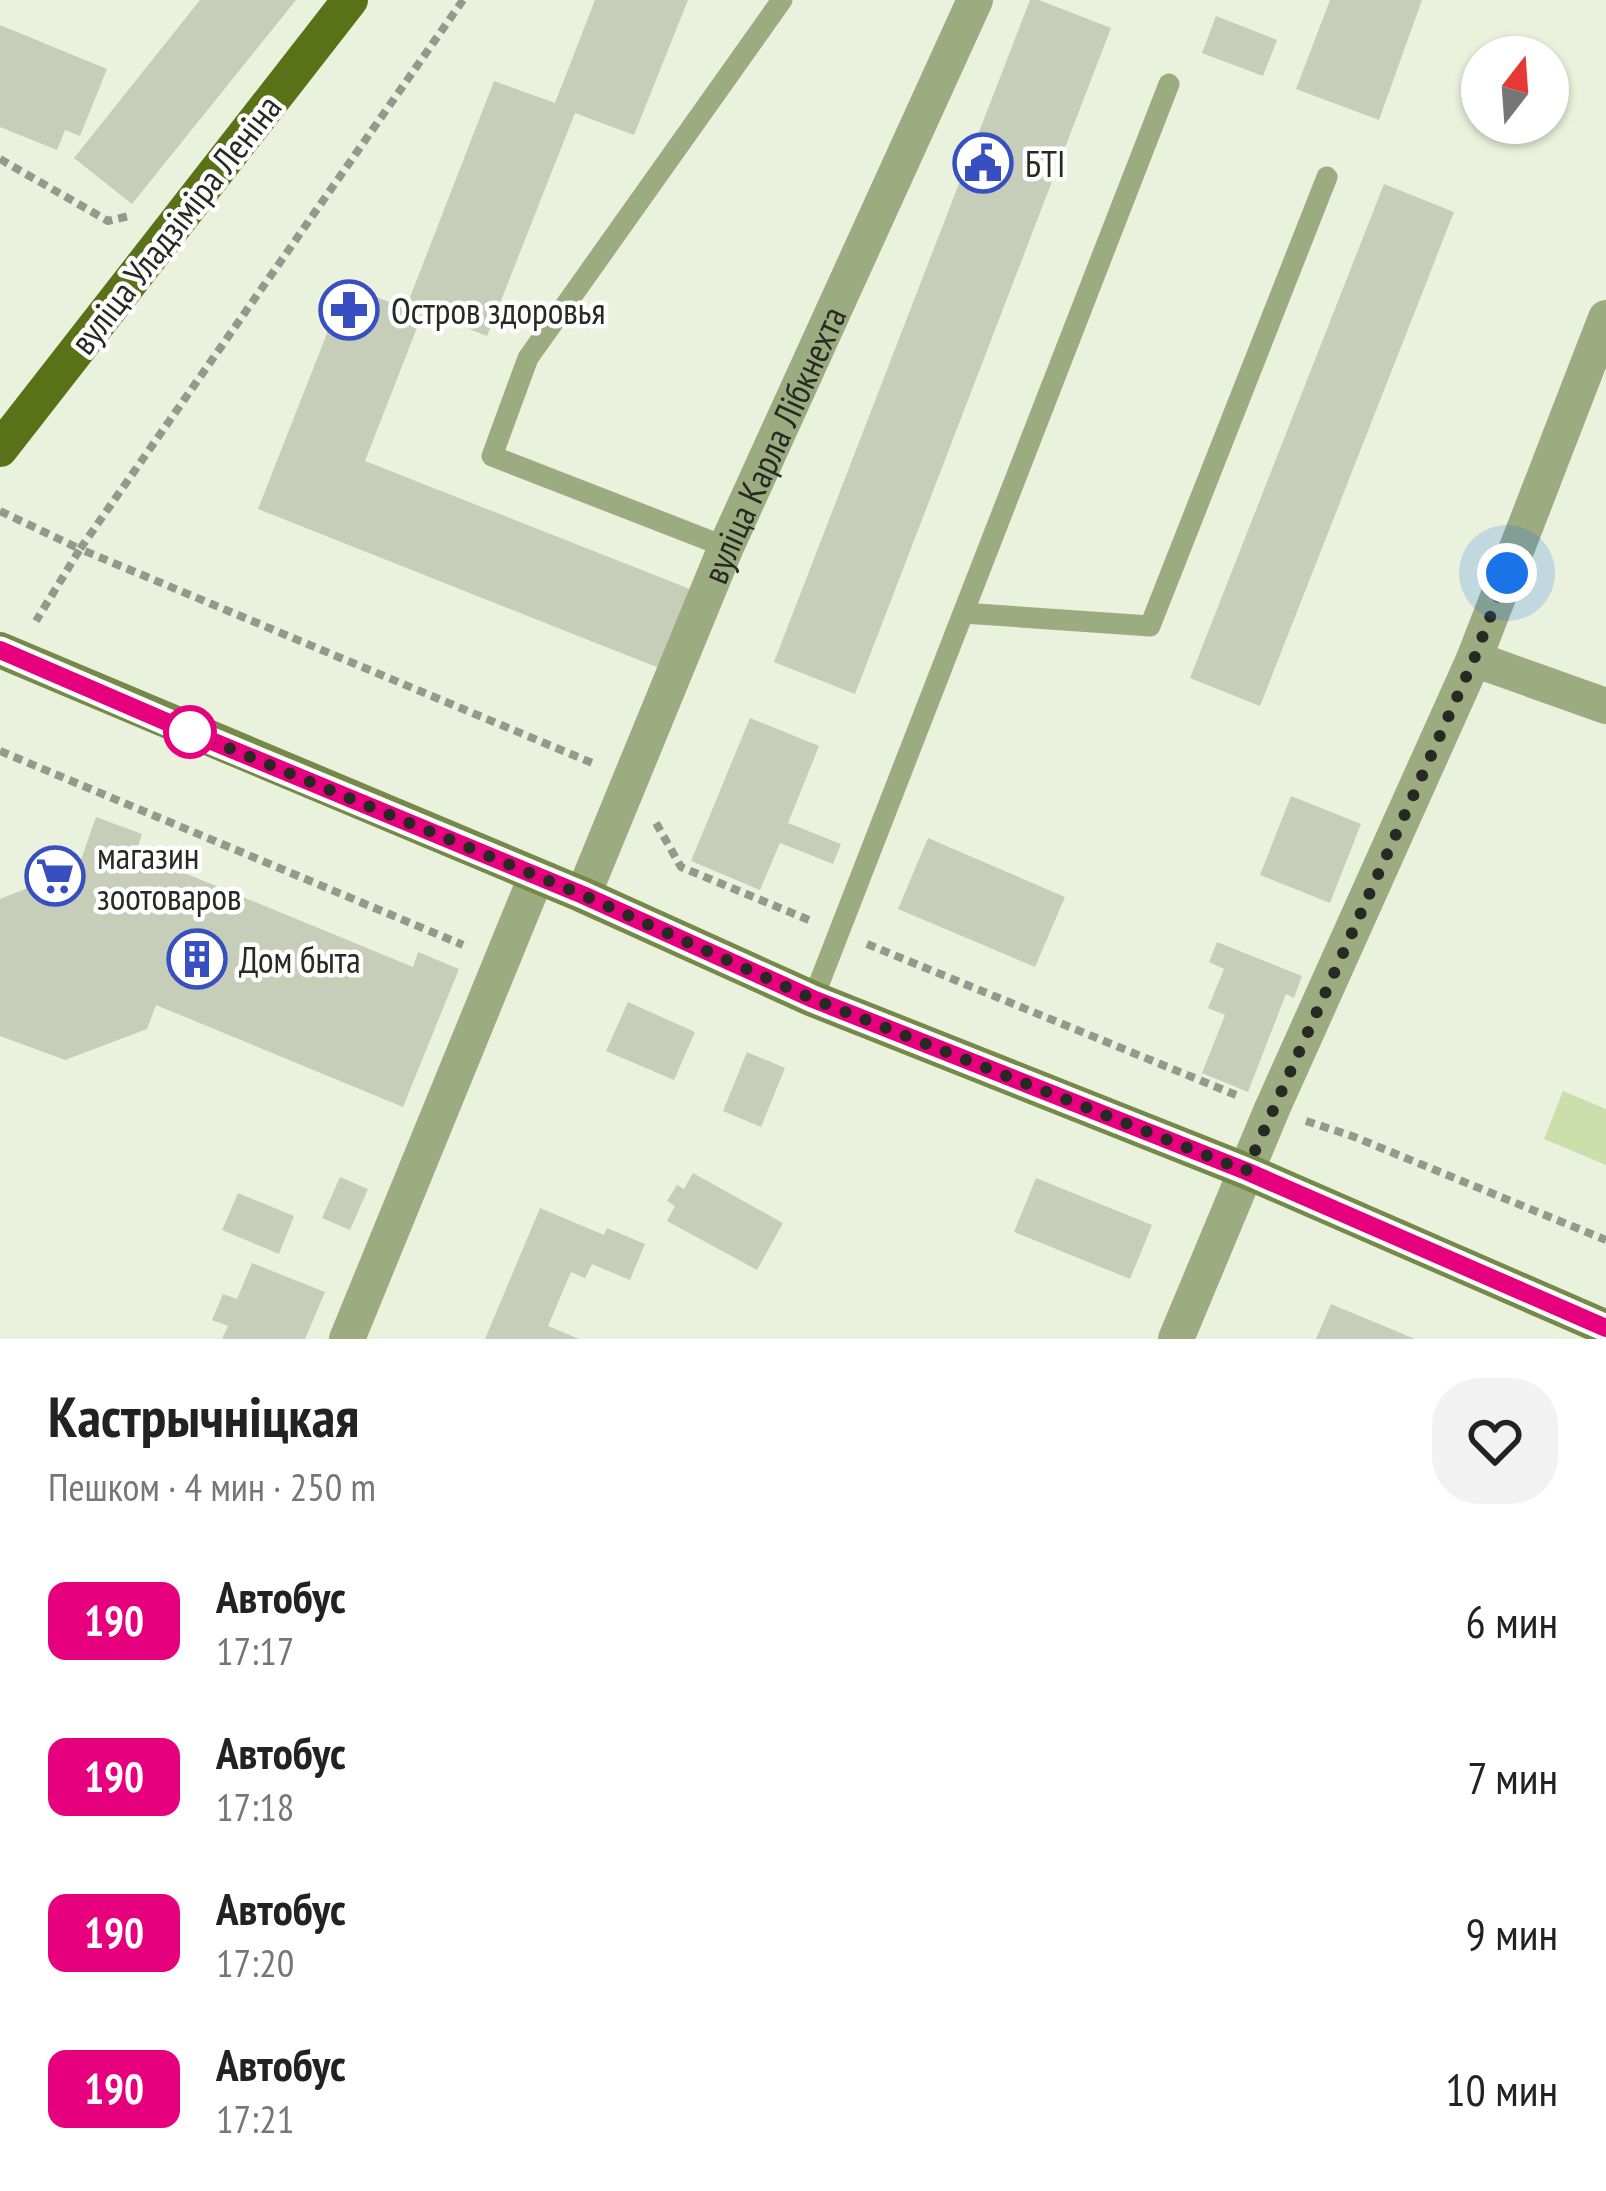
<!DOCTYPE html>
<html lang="ru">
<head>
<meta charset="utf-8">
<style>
	body { margin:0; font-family:"PT Sans Narrow",sans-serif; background:#f2f2f2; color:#222; height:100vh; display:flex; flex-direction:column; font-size:45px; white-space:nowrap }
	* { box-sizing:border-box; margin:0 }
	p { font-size:39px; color:#767676 }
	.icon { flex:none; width:66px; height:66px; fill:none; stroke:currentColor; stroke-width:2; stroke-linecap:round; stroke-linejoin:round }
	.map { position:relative; height:1339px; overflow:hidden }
	.sheet { display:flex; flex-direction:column; background:#fff; flex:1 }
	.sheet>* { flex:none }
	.badge { padding:0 24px; border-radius:18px; font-size:42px; line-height:78px }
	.needle { width:78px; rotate:17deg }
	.tools { position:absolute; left:1461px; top:36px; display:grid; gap:24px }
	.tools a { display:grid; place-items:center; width:108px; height:108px; border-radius:50%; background:#fff; box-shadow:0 3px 9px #0004; font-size:60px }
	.you { position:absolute; width:60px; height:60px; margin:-30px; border:9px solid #fff; border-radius:50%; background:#1a73e8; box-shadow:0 0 0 18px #1a73e833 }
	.map>.badge { position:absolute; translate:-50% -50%; box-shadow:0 0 0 6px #fff }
	.round { display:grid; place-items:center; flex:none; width:126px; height:126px; border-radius:48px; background:#f2f2f2 }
	.head { display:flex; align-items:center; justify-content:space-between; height:204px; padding:0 48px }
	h1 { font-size:57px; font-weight:800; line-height:90px }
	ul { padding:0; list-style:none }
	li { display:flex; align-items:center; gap:36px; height:156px; padding:0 48px }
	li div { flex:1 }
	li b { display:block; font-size:45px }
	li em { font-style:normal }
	li .badge { min-width:132px; font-weight:700; text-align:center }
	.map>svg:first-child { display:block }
	.green { fill:#ccdeab }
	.building { fill:#c6ceb9 }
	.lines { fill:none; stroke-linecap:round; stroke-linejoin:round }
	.path { stroke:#949a8b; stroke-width:8; stroke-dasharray:9 6; stroke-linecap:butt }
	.lane { stroke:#9cab80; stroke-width:21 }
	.street { stroke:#9cab80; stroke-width:36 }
	.secondary { stroke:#758949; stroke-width:36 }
	.primary { stroke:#597117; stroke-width:36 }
	.line-casing { stroke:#fff; stroke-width:27 }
	.line { stroke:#e6007e; stroke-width:18 }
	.walk { stroke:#272922; stroke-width:12; stroke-dasharray:0 21.6 }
	.stop-dot { fill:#fff; stroke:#e6007e; stroke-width:6 }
	.labels { text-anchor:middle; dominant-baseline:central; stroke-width:9; stroke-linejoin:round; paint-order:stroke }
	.poi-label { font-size:36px; fill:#272922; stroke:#fff; text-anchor:start }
	.street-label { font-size:36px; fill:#272922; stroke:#fff }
</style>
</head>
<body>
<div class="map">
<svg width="1606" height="1339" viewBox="0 0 1606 1339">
	<rect width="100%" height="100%" fill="#eaf2dd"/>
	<path class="green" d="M1563 1091 1606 1109V1165L1544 1139Z"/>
	<path class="building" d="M200 0H296L132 204 74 158Z
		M595 0H688L634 135 575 113 487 336 407 305 494 81 555 103Z
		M1030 0H1039L1111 28 855 694 774 662Z
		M1330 0H1422L1379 120 1296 89Z
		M1216 16 1277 40 1263 76 1202 53Z
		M0 25 107 69 80 136 65 130 57 150 0 127Z
		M1384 184 1454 212 1260 706 1190 678Z
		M346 285 422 315 365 461 690 589 659 668 258 509Z
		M750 718 819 746 788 823 841 844 833 864 780 843 760 890 691 861Z
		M1291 796 1361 824 1330 903 1260 875Z
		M96 817 142 834 136 853 413 967 418 952 459 969 403 1107 156 1005 147 1029 65 1060 0 1036V899L78 868Z
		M928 838 1065 897 1035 967 898 909Z
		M1217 942 1302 976 1294 998 1286 994 1248 1092 1202 1073 1225 1015 1208 1008 1224 969 1209 962Z
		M628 1002 695 1032 674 1080 606 1051Z
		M747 1052 785 1068 761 1127 723 1111Z
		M693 1173 783 1223 757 1270 667 1221 675 1206 667 1201 677 1185 684 1189Z
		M340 1177 368 1189 350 1230 322 1218Z
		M1036 1178 1152 1225 1130 1279 1014 1232Z
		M238 1193 294 1216 279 1254 222 1230Z
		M540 1208 604 1235 607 1228 645 1244 630 1280 592 1264 585 1278 571 1272 548 1326 579 1339H485Z
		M252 1263 325 1292 305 1339H222L228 1326 212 1320 223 1294 237 1299Z
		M1331 1304 1415 1339H1316Z"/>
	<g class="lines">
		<path class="path" d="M463 0 80 549 597 765
			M0 159 108 221 129 216
			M0 511 80 549 36 621
			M0 751 463 945
			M656 823 681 867 809 920
			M867 944 1236 1095
			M1306 1121 1352 1136 1606 1240"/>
		<path class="lane" d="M726 547 492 456 528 358 782 0
			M963 613 1150 626 1327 177
			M813 999 1169 84"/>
		<g class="street">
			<path d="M1474 659 1606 706"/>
			<path id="s1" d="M583 895 726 547 975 0"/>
			<path d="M347 1339 536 877"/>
			<path d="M1176 1339 1272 1109 1474 659 1606 318"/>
		</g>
		<path class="secondary" d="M0 650 583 895 813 999 1246 1171 1606 1328"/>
		<path class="primary" d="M0 449 350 0"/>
	</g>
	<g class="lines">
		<g class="line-casing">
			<path id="line" d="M0 650 190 732 583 895 813 999 1246 1171 1606 1328"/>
		</g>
		<use href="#line" class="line"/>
		<path class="walk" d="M190 732 583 895 813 999 1246 1171 1474 659 1507 573"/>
	</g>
	<defs>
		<g id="civic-ring" transform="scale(3)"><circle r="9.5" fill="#fff" stroke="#384fc1" stroke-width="1.5"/><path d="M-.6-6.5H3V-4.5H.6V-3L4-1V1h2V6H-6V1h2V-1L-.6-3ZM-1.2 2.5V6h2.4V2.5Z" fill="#384fc1"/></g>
		<g id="pharmacy-ring" transform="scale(3)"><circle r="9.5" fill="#fff" stroke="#384fc1" stroke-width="1.5"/><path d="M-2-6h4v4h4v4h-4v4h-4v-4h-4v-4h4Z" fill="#384fc1"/></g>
		<g id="supermarket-ring" transform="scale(3)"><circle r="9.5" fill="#fff" stroke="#384fc1" stroke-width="1.5"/><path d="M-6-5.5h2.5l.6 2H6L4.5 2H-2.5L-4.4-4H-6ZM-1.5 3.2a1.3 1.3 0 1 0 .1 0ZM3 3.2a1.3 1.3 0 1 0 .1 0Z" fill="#384fc1"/></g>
		<g id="building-ring" transform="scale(3)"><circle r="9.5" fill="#fff" stroke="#384fc1" stroke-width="1.5"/><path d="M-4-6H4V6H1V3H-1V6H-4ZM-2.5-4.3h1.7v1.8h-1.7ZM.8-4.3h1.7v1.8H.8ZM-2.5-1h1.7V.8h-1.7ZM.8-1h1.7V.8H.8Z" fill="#384fc1"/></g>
	</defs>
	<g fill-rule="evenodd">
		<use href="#civic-ring" x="983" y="163"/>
		<use href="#pharmacy-ring" x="349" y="310"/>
		<use href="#supermarket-ring" x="55" y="876"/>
		<use href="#building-ring" x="197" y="959"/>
	</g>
	<circle class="stop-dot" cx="190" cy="732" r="24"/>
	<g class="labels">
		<g class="poi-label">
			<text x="1025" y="163">БТІ</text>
			<text x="391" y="310">Остров здоровья</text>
			<text x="97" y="855">магазин<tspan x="97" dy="41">зоотоваров</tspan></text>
			<text x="239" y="959">Дом быта</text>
		</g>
		<g class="street-label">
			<text transform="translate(175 224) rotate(-52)">вуліца Уладзіміра Леніна</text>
			<text stroke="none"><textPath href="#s1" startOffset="489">вуліца Карла Лібкнехта</textPath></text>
		</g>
	</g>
</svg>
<div class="tools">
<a><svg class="needle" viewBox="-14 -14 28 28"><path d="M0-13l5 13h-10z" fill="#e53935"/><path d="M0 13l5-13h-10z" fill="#767676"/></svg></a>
</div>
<div class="you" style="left:1507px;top:573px"></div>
</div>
<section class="sheet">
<div class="head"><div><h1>Кастрычніцкая</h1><p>Пешком · 4 мин · 250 m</p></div><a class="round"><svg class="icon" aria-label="heart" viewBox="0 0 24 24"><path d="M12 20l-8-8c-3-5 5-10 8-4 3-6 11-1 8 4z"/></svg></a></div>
<ul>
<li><span class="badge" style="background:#e6007e;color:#fff">190</span><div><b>Автобус</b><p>17:17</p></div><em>6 мин</em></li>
<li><span class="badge" style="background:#e6007e;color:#fff">190</span><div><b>Автобус</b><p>17:18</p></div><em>7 мин</em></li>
<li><span class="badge" style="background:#e6007e;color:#fff">190</span><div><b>Автобус</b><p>17:20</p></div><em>9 мин</em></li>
<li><span class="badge" style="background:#e6007e;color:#fff">190</span><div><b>Автобус</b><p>17:21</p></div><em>10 мин</em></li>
</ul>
</section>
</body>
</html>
